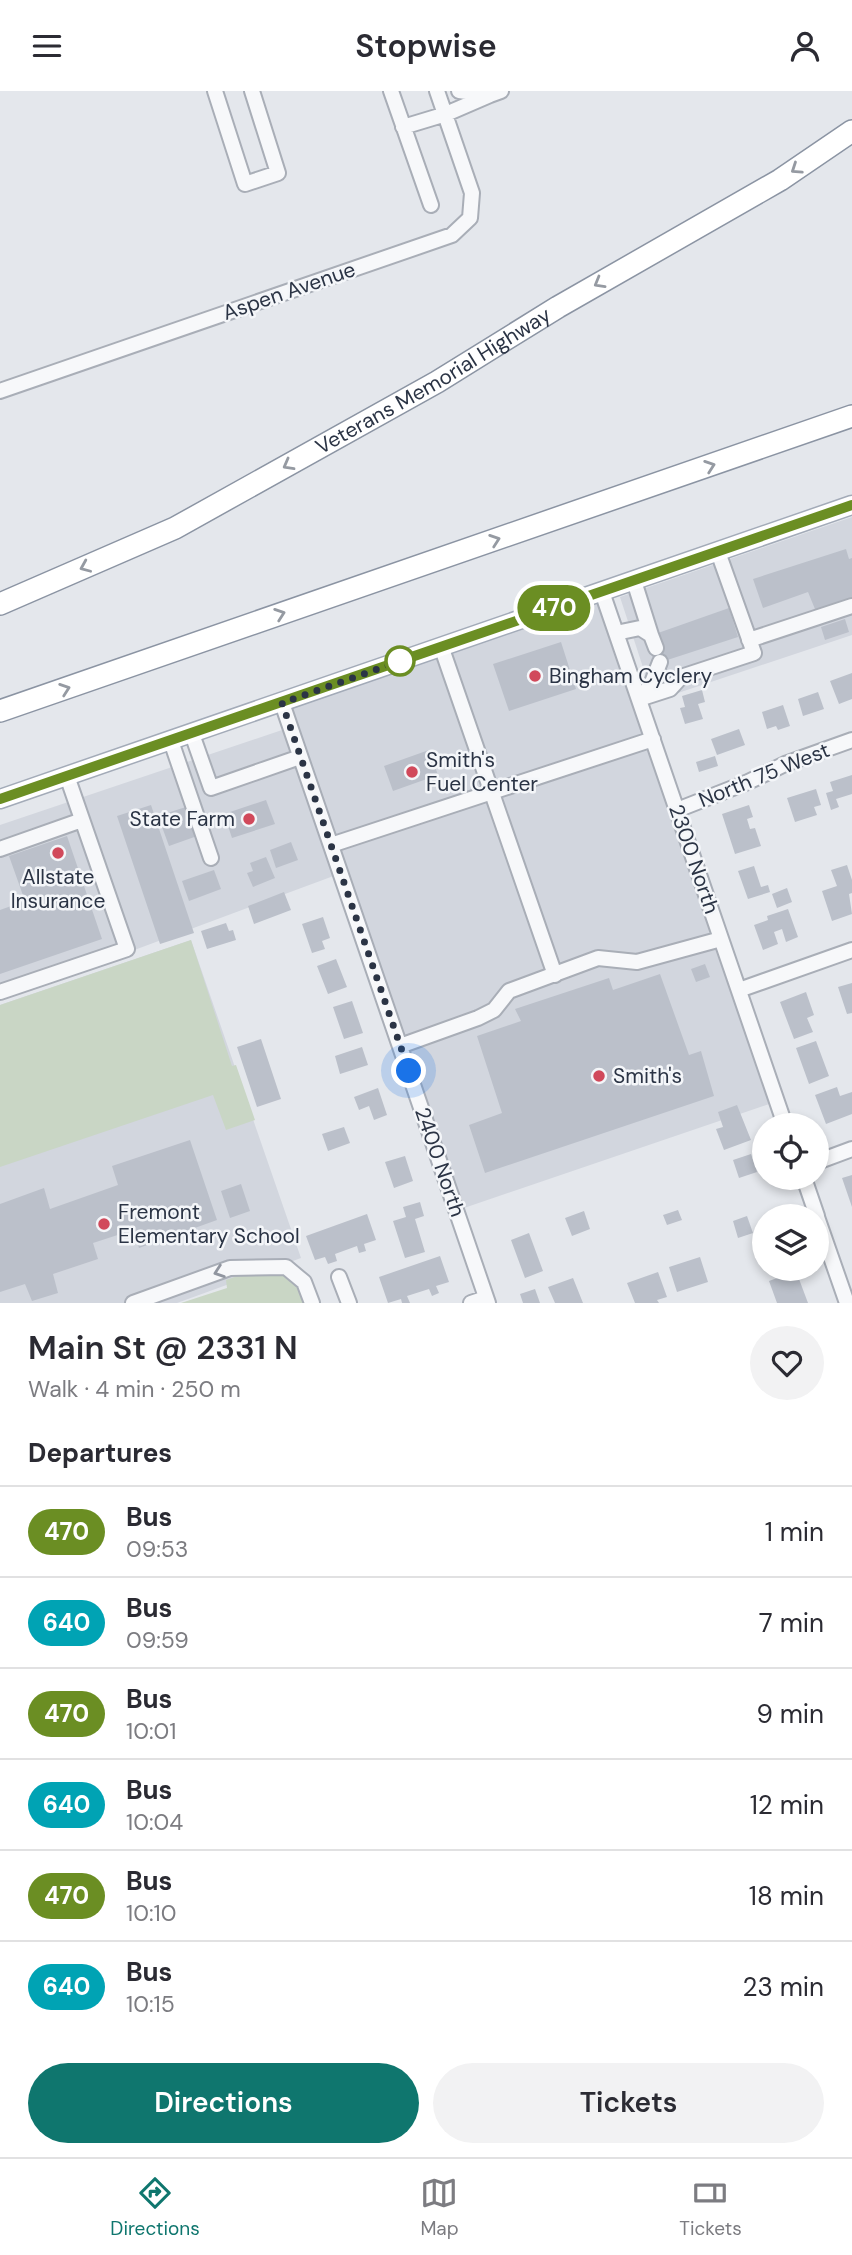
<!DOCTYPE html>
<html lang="en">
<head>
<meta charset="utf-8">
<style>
	body { margin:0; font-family:"DM Sans",sans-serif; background:#f2f2f3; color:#2b2b33; height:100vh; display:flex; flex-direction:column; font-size:26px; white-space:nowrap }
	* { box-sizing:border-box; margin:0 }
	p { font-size:23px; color:#7c7c81 }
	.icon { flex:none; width:38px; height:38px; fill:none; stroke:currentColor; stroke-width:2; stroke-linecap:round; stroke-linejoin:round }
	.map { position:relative; height:1212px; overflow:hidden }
	.details { display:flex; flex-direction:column; background:#fff; flex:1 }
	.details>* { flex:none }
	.badge { padding:0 14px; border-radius:23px; font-size:24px; line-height:46px }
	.tools { position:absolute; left:752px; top:1022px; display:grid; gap:14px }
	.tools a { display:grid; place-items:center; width:77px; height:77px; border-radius:50%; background:#fff; box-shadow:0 4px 10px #0003; font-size:35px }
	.you { position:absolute; width:35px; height:35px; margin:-18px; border:5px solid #fff; border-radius:50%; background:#1a73e8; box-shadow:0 0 0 10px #1a73e833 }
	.map>.badge { position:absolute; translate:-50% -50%; box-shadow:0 0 0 4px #fff }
	h2 { padding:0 28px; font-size:26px; line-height:63px }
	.round { display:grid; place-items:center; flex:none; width:74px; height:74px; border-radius:37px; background:#f2f2f3 }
	.summary { display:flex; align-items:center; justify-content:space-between; height:119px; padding:0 28px }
	h1 { font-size:33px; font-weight:600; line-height:52px }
	.action { display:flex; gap:14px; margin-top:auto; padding:14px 28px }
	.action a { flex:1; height:80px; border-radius:42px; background:#0f766e; color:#fff; font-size:28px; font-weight:600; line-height:80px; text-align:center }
	.action a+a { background:#f2f2f3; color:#2b2b33 }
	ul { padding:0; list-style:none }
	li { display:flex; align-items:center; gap:21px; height:91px; padding:0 28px; border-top:2px solid #e1e1e2 }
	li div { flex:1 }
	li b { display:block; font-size:26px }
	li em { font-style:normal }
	li .badge { min-width:77px; font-weight:700; text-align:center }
	header { display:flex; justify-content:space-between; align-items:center; height:91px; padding:0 28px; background:#fff; font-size:32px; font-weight:600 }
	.menu { display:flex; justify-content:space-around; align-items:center; height:98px; border-top:2px solid #e1e1e2; background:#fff; font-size:19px; color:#7c7c81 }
	.menu a { display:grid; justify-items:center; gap:4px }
	.menu .current { color:#0f766e }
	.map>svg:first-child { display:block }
	.built { fill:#d2d6de }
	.green { fill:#c9d6c5 }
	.building { fill:#bbc0ca }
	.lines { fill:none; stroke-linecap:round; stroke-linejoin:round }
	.minor-casing { stroke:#a9aeb7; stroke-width:18 }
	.major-casing { stroke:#a3abb8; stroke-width:21 }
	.highway-casing { stroke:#8b94a3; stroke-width:24 }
	.minor { stroke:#f7f8fa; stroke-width:14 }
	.major { stroke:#fff; stroke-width:18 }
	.highway { stroke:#fff; stroke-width:21 }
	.oneway { stroke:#959aa2 }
	.oneway2 { stroke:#9196a0 }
	.line-casing { stroke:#fff; stroke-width:16 }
	.line { stroke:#6b8e23; stroke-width:10 }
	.walk { stroke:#2b3445; stroke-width:7; stroke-dasharray:0 12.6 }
	.stop-dot { fill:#fff; stroke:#6b8e23; stroke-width:3.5 }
	.poi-dot { fill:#d1495b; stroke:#f4f6f9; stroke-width:2.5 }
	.labels { text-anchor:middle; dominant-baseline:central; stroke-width:5; stroke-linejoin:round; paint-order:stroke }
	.street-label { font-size:21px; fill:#2b3445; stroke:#f4f6f9 }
	.poi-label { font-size:21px; fill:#2b3445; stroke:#f4f6f9; text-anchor:start }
</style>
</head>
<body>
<header><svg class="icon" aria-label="menu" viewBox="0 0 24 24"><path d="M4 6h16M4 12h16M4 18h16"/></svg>Stopwise<svg class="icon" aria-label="person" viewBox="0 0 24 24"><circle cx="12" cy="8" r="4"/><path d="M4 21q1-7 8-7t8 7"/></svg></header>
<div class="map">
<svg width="852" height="1212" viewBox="0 0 852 1212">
	<rect width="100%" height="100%" fill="#e4e7ec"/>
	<path class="built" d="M852 426V544L654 610 620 506Z
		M600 502 772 1012 464 1117 347 780 0 909V734L285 638 330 731 289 610Z
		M191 849 301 1167 177 1212H0V914Z"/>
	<path class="green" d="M191 849 232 975 236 974 255 1029 226 1039 213 1004 0 1076V914Z
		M255 1179C284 1181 293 1183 305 1212H181L227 1197 226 1189Z"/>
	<path class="building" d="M846 458 849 468 852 467V511L817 523 808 501 763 517 753 488Z
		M729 517 738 546 655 573 650 559 662 554 658 542Z
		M845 528 849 541 825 549 821 536Z
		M561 551 576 598 509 620 493 573Z
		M852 582V608L839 613 830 590Z
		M702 599 705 611 698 613 703 628 685 633 680 617 685 616 682 605Z
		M818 601 824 618 803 625 798 608Z
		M783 614 790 635 778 639 776 635 767 638 762 621Z
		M739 638 745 654 717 664 711 648Z
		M429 659 438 684 393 700 384 675Z
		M715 665 718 675 699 681 696 671Z
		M852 684V703L836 708 839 716 831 719 826 702 833 700 830 691Z
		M816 698 821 714 814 716 817 724 795 731 787 707Z
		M266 709 275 733 232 747 224 723Z
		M151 714 194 842 160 853 117 725Z
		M749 714 753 726 747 728 750 738 755 737 761 755 735 763 722 723Z
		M189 715 200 744 169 755 158 725Z
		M67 745 102 848 0 883V819L25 810 9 765Z
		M291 751 298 769 276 777 270 759Z
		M266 766 275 787 253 796 247 782 253 780 250 772Z
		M847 774 852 789V802L849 803 852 823 832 830 822 800 837 795 831 779Z
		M754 775 761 796 768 794 770 801 748 808 738 780Z
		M214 779 221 798 189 810 182 790Z
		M787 797 792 811 777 817 772 803Z
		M284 801 291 819 254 833 248 815Z
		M788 818 798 846 786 851 782 838 774 841 778 853 763 859 754 834 768 829 767 825Z
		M323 826 330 847 322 850 325 858 312 862 302 833Z
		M226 832 229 840 233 839 236 849 207 858 201 840Z
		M336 868 347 896 328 903 317 875Z
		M705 873 710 886 696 891 691 878Z
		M660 883 689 964 701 960 714 1005 485 1082 469 1034 502 1022 477 945 521 930 515 918 609 887 613 899Z
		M852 892V922L847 923 838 896Z
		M806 901 814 924 807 927 813 941 794 948 780 911Z
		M352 910 363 942 344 948 333 916Z
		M261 948 281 1008 257 1016 237 956Z
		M816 950 829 985 809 993 796 957Z
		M362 956 368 974 340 983 335 965Z
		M837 996 840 1005 852 1001V1023L826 1033 815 1004Z
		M378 997 387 1024 374 1029 369 1015 359 1019 354 1006Z
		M737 1014 751 1049 724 1059 716 1038 723 1036 718 1021Z
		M344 1036 350 1052 328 1060 322 1043Z
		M190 1049 217 1129 139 1157 133 1139 93 1152 98 1168 53 1183 58 1202 32 1210 25 1193 0 1201V1113L44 1097 50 1118 118 1094 112 1075Z
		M751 1063 757 1081 739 1087 733 1069Z
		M405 1065 413 1090 394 1097 385 1071Z
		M852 1084V1116L842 1087Z
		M241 1093 250 1120 230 1127 221 1100Z
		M420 1111 424 1125 415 1128 425 1161 405 1167 393 1130 406 1126 403 1116Z
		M678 1119 682 1129 667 1134 663 1124Z
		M584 1120 590 1138 572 1145 565 1127Z
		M367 1123 376 1149 364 1153 366 1160 359 1162 357 1155 335 1163 337 1170 328 1173 325 1166 315 1169 306 1145Z
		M747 1125 753 1142 738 1147 733 1130Z
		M529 1142 543 1180 525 1187 511 1149Z
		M440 1165 449 1191 436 1195 439 1202 432 1205 429 1198 407 1205 410 1212H402L401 1208 388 1212 379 1186Z
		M700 1166 708 1191 677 1201 669 1176Z
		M796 1180 808 1212H777L769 1190Z
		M658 1181 667 1206 657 1209 659 1212H635L627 1192Z
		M573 1187 583 1212H555L548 1196Z
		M535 1198 540 1212H523L520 1203Z"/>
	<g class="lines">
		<g class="minor-casing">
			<path id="minor" d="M215 0 245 93 278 82 252 0
				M391 0 431 114
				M459 0 490 4 501 0
				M403 36 446 23 490 4
				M0 300 452 144 470 127 472 102 437 0
				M634 490 651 544
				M602 501 785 1034
				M616 542 640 537 651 544 656 557
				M749 549 852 515
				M441 555 555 884
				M640 607 651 594 660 571
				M639 608 670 598 681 586 754 562 718 461
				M282 612 488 1212
				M192 643 211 697 300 666
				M171 650 211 767
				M677 719 748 691 785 673 852 649
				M331 754 653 648
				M0 758 82 729
				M739 899 852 859
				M0 901 127 858 67 685
				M400 955 478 927 494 919 509 900 598 867 637 871 721 848
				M817 1071 852 1058
				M804 1087 817 1125
				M817 1126 847 1212
				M339 1186 349 1212
				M133 1212 230 1177 286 1176 304 1191 312 1212
				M471 1212 486 1207"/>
		</g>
		<g class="major-casing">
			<path id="major" d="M0 708 852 414"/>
		</g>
		<g class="highway-casing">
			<g id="highway">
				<path id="s1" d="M0 513 175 437 437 291 558 216 780 89 852 40"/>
				<path d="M0 620 852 325"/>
			</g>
		</g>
		<use href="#minor" class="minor"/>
		<use href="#major" class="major"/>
		<use href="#highway" class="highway"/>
	</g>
	<defs><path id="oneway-chevron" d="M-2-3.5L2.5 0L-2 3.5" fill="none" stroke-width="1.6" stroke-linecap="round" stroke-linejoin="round" transform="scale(1.75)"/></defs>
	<g class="oneway">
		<use href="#oneway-chevron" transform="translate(796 78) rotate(146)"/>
		<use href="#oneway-chevron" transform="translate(599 192) rotate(150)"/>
		<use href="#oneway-chevron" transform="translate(288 374) rotate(151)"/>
		<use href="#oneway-chevron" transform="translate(710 375) rotate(-19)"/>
		<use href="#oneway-chevron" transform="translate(495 449) rotate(-19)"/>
		<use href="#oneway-chevron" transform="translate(85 476) rotate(157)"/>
		<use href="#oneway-chevron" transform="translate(280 523) rotate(-19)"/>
		<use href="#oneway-chevron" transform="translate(65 598) rotate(-19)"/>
	</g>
	<use class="oneway2" href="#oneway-chevron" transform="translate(219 1181) rotate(161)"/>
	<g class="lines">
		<g class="line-casing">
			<path id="line" d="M0 708 852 414"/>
		</g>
		<use href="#line" class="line"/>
		<path class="walk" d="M400 570 282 612 409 980"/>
	</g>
	<circle class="stop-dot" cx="400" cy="570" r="14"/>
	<g class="poi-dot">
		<circle cx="535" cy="585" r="7"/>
		<circle cx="412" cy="681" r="7"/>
		<circle cx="249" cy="728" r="7"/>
		<circle cx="58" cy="762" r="7"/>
		<circle cx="599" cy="985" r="7"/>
		<circle cx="104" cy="1133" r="7"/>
	</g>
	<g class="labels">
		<g class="street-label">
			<text transform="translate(289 200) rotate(-19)">Aspen Avenue</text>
			<text stroke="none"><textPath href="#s1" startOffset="488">Veterans Memorial Highway</textPath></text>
			<text transform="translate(764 684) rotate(-22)">North 75 West</text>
			<text transform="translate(694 768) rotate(71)">2300 North</text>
			<text transform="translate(440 1071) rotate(71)">2400 North</text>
		</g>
		<g class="poi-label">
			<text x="549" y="585">Bingham Cyclery</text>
			<text x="426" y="669">Smith's<tspan x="426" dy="24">Fuel Center</tspan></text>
			<text x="235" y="728" text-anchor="end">State Farm</text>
			<text x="58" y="786" text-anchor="middle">Allstate<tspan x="58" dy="24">Insurance</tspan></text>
			<text x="613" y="985">Smith's</text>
			<text x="118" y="1121">Fremont<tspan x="118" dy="24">Elementary School</tspan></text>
		</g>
	</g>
</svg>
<div class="tools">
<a><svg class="icon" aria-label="locate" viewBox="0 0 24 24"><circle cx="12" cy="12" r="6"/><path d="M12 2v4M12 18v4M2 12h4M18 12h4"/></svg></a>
<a><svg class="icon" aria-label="layers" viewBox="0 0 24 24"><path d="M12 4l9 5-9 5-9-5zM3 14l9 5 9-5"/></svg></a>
</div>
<div class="you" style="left:409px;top:980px"></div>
<b class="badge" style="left:554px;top:517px;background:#6b8e23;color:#fff">470</b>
</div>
<section class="details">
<div class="summary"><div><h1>Main St @ 2331 N</h1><p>Walk · 4 min · 250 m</p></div><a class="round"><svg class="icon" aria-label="heart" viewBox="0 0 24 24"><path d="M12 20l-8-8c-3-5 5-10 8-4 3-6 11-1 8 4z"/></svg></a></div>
<h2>Departures</h2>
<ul>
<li><span class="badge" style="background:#6b8e23;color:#fff">470</span><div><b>Bus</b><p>09:53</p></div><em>1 min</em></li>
<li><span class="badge" style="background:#00a3b4;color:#fff">640</span><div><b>Bus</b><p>09:59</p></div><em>7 min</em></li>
<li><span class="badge" style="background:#6b8e23;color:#fff">470</span><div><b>Bus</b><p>10:01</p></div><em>9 min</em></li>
<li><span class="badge" style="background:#00a3b4;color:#fff">640</span><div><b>Bus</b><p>10:04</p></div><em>12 min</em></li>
<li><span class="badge" style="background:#6b8e23;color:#fff">470</span><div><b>Bus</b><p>10:10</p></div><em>18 min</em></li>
<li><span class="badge" style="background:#00a3b4;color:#fff">640</span><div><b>Bus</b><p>10:15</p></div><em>23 min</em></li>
</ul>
<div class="action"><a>Directions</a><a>Tickets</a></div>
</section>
<nav class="menu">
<a class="current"><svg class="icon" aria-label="directions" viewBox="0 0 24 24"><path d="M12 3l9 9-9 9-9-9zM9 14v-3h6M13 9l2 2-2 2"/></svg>Directions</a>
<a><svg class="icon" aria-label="map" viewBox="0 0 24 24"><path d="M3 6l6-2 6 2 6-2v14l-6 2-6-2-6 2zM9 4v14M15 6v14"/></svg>Map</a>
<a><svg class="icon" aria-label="tickets" viewBox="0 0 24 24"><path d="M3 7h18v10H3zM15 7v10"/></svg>Tickets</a>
</nav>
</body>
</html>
